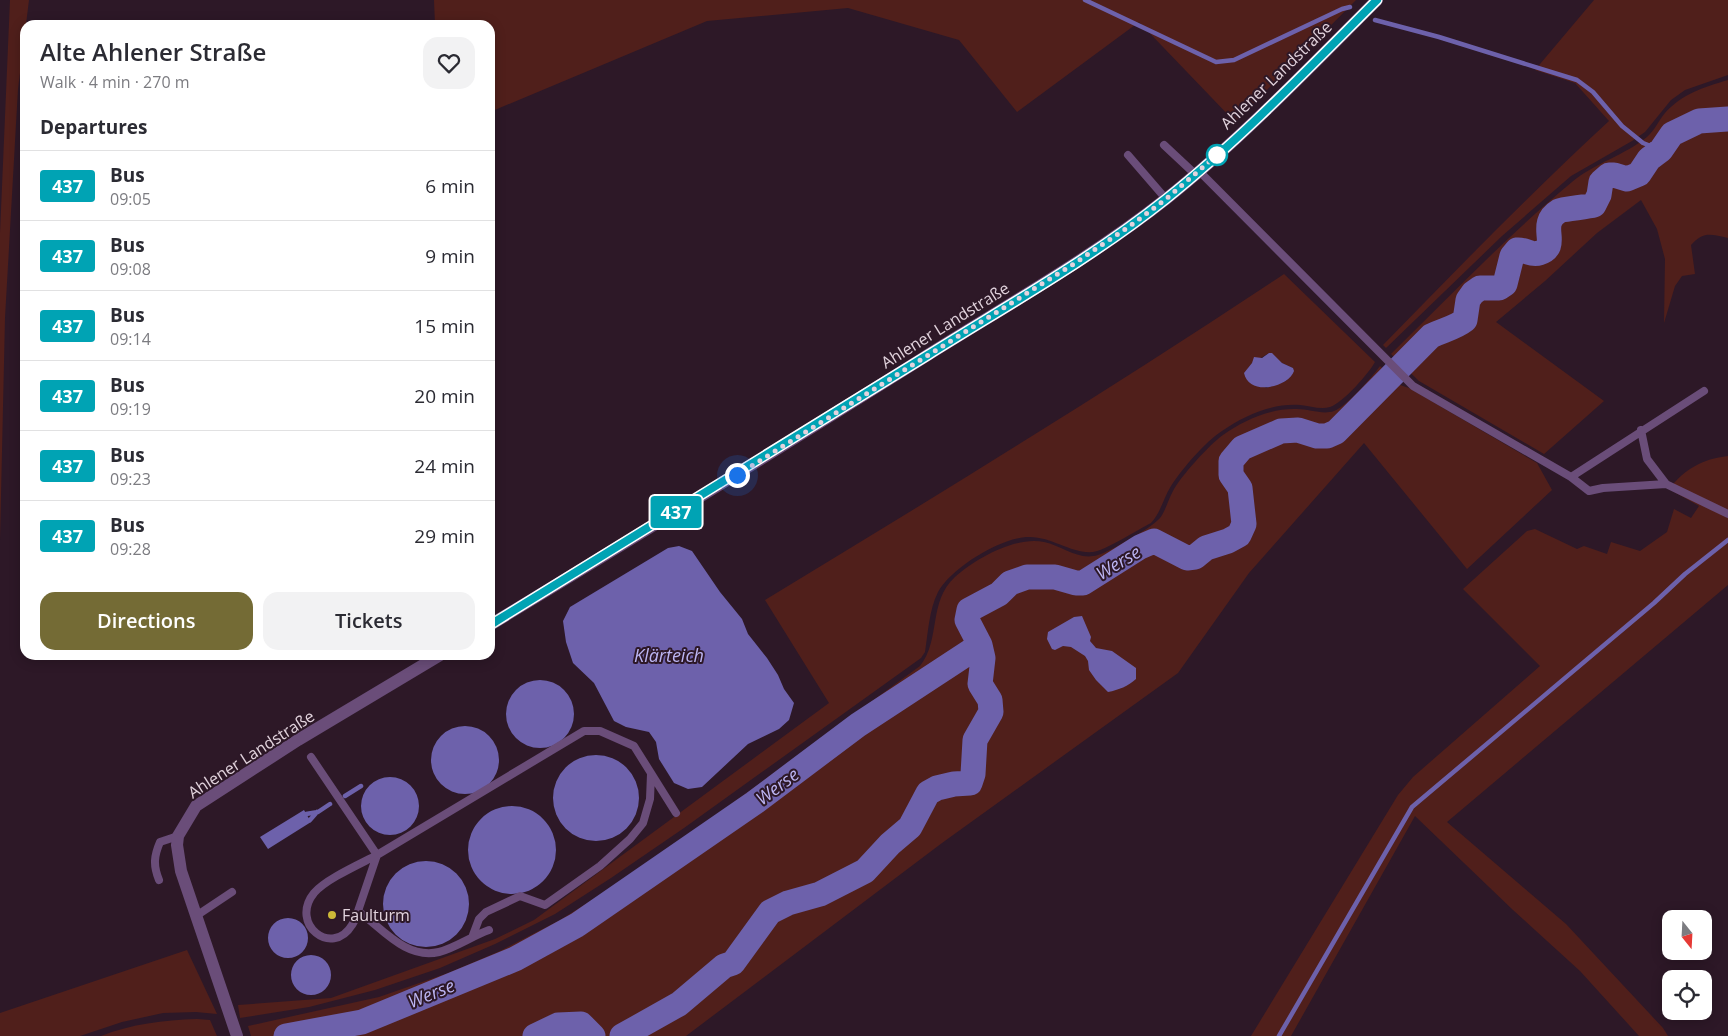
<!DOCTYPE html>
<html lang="en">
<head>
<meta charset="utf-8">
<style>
	body { margin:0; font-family:"Open Sans",sans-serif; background:#f2f2f3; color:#2b2b33; height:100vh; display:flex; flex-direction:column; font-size:19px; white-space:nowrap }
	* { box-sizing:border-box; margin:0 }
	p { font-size:16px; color:#7c7c81 }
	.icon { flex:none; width:28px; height:28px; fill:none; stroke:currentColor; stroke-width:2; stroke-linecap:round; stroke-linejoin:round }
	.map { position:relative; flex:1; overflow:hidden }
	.panel { position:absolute; left:20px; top:20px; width:475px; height:640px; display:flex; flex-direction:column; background:#fff; border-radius:15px; box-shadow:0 2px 12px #0003 }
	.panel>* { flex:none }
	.badge { padding:0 10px; border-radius:4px; font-size:18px; line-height:32px }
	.needle { width:32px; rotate:162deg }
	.fabs { position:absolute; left:1662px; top:910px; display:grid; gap:10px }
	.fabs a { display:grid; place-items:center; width:50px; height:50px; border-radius:10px; background:#fff; box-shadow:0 2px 12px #0003; font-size:25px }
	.you { position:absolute; width:25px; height:25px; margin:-12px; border:4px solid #fff; border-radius:50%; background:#1a73e8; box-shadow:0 0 0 8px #1a73e833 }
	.map>.badge { position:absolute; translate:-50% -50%; box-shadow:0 0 0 2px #fff }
	h2 { padding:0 20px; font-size:19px; line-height:45px }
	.round { display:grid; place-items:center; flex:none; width:52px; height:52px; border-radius:15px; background:#f2f2f3 }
	.head { display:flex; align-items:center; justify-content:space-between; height:85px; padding:0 20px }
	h1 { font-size:24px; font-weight:600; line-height:38px }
	.action { display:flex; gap:10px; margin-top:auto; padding:10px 20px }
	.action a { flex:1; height:58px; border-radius:15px; background:#746b35; color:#fff; font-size:20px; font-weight:600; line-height:58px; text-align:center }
	.action a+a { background:#f2f2f3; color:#2b2b33 }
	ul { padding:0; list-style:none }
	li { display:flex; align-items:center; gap:15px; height:70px; padding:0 20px; border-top:1px solid #e1e1e2 }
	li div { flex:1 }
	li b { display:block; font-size:19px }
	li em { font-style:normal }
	li .badge { min-width:55px; font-weight:700; text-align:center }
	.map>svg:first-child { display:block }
	.green { fill:#501f1b; fill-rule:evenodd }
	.water { fill:#6d61ab }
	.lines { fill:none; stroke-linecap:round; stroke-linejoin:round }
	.stream { stroke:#6d61ab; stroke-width:4.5 }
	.river { stroke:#6d61ab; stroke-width:25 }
	.service { stroke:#6a4d79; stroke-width:8 }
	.tertiary { stroke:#6a4d79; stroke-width:12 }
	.line-casing { stroke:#fff; stroke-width:11 }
	.line { stroke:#00a3b4; stroke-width:8 }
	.walk { stroke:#e2d3dd; stroke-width:5; stroke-dasharray:0 9 }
	.stop-dot { fill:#fff; stroke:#00a3b4; stroke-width:2.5 }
	.poi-dot { fill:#cdb938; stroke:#2d1827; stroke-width:2 }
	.labels { text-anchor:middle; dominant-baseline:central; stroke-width:4; stroke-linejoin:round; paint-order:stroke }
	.street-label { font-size:16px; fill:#e2d3dd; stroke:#2d1827 }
	.poi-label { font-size:16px; fill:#e2d3dd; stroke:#2d1827; text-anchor:start }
	.water-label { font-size:18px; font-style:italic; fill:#bcb5f3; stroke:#2d1827 }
</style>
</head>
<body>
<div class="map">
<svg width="1728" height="1036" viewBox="0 0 1728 1036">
	<rect width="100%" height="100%" fill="#2d1827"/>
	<path class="green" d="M10 0H29L18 89 5 318 0 540V233Z
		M434 0H1356L1235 122 1139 22 1017 112 959 40 848 8 707 21 490 112V25H435Z
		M1594 0H1728V75L1685 90 1671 100 1645 132 1632 141 1571 176 1502 236 1386 348 1383 345C1457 269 1531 193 1609 121L1575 83 1535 70Z
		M1728 80V238C1711 234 1703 231 1691 245L1695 274 1682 276 1675 286 1664 323 1665 259 1657 229 1641 200 1597 233 1545 281 1496 322 1604 401 1544 454 1419 381 1391 354C1450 296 1508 235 1572 182 1595 163 1625 155 1647 137 1655 130 1659 120 1665 113 1682 94 1704 87 1728 80Z
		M1284 274 1375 362C1369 373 1343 403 1330 407 1321 410 1310 406 1300 405 1273 403 1245 415 1222 431 1205 442 1182 469 1171 486 1163 499 1161 512 1151 523 1139 529 1104 551 1093 552 1072 554 1052 537 1030 537 1002 536 951 568 938 592 929 610 928 633 925 652L921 658 684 828 611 878 555 914 495 944 440 968 375 990 309 1007 240 1018 238 1005 331 998 495 939 534 920 829 703 765 600C940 494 1114 387 1284 274ZM1269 353 1282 363 1293 368 1286 381 1266 388 1248 368 1252 363Z
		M1380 366 1400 385 1409 388 1537 463 1552 490 1467 569 1364 443 1249 573 1178 673 942 843 686 1036H251L248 1026 379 997 448 973 500 951 560 920 616 885 689 835 920 666C941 640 928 601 955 577 976 558 1016 536 1044 542 1063 546 1078 561 1098 555 1109 552 1153 527 1160 518 1166 510 1168 500 1173 491 1181 476 1209 445 1223 435 1244 420 1271 408 1297 409 1309 409 1323 415 1334 411 1346 407 1373 376 1380 366Z
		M1728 456V585L1447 822 1566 924 1663 1028 1668 1036H1639L1580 971 1513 910 1415 816 1291 1036H1251L1398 795 1413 777 1540 666 1463 589 1527 531 1535 529 1577 549 1584 546 1607 554 1611 542 1640 551 1667 532 1674 509 1691 518 1699 506 1669 489C1685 469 1702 459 1728 456Z
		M187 950 217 1014 196 1012 163 1013 122 1022 80 1036H0V1013Z
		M197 1019 210 1020 217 1036H101C132 1024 163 1020 197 1019Z"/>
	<path class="water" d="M1269 353H1272L1282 363 1293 368 1294 371C1289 387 1249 397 1244 373L1252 363 1254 357 1262 358Z
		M679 546 692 551 720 592 742 619 748 634 767 658 778 675 784 689 794 703 789 720 779 729 748 744 702 787 688 789 674 783 659 759 656 742 649 732 626 727 614 721 594 683 573 663 566 642 563 621 570 607 668 548Z
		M1082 616 1091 637 1090 641 1096 648 1112 651 1136 668V679C1128 686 1119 690 1108 692L1096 680 1089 670 1088 661 1085 656 1071 647 1063 646 1055 650 1052 649 1047 639 1048 632 1074 617Z
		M506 714a34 34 0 1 1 68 0a34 34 0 1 1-68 0Z
		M431 760a34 34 0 1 1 68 0a34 34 0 1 1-68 0Z
		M553 798a43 43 0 1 1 86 0a43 43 0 1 1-86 0Z
		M361 806a29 29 0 1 1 58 0a29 29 0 1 1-58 0Z
		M468 850a44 44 0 1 1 88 0a44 44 0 1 1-88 0Z
		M304 810 311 822 268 849 260 837Z
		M383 904a43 43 0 1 1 86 0a43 43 0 1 1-86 0Z
		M268 938a20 20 0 1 1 40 0a20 20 0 1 1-40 0Z
		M291 975a20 20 0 1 1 40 0a20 20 0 1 1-40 0Z"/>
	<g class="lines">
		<path class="stream" d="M1085 0 1216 62 1234 60 1342 9 1350 7
			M1375 20 1439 37 1577 80 1593 92 1622 126 1643 143 1661 150
			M345 796 361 786
			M306 814 318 812 330 804
			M310 820 317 812
			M1279 1036 1412 807 1654 603 1685 574 1728 540"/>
		<path class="river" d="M286 1036 362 1022 515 959 577 925 754 803 858 725 980 645 967 620 969 610 999 594 1010 583 1027 577H1055L1076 583H1083L1140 547 1154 541 1187 558 1195 557 1206 548 1228 541 1239 535 1244 524 1240 488 1231 475V461L1242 448 1281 431 1298 430 1317 436H1327L1336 432 1431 336C1443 330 1455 328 1465 320L1468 300 1473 293 1480 288H1499L1505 284 1512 256 1517 250C1525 249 1531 256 1539 253 1562 246 1536 225 1559 211 1563 209 1587 207 1594 205L1599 195 1601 182 1609 175H1614L1627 179 1639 174 1649 159 1661 150 1672 134 1699 121 1728 119
			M535 1036 558 1025 581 1024 593 1036
			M622 1036 679 1004 724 966 733 963 770 912 788 903 820 894 865 871 890 844 910 827 928 793 937 788 954 784 970 783 973 774 975 740 991 712 990 700 980 684 983 658 980 645"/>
		<path class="service" d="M1164 145 1195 174
			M1128 155 1166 199
			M1199 171 1413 386 1571 477 1704 391
			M1641 430 1647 459 1666 484 1728 514
			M1571 477 1589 491 1603 488 1666 484
			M311 757 377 855 584 731H600L634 746 676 813
			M377 855 358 911C382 928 406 960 439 952 455 948 472 936 489 930
			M159 880C153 865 154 856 160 842L178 836
			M358 911C356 916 355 921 352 925 332 958 289 924 314 893 326 879 360 864 377 855
			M196 916 232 892
			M473 935 479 919 486 912 520 896 545 905 600 866 630 839 643 823 650 799 651 774"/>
		<path class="tertiary" d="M490 625C635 537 780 448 923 358 1004 307 1091 258 1166 199 1241 139 1309 68 1377 0
			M237 1036 181 871 177 845 178 836 196 806 298 740 440 655"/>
	</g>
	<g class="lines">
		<g class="line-casing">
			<path id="line" d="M490 625C637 536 783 446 928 355 1008 305 1092 258 1166 199 1241 139 1309 68 1377 0"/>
		</g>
		<use href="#line" class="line"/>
		<path class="walk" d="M737 475 1072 265 1130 226 1166 199 1217 155"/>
	</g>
	<circle class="stop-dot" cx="1217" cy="155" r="10"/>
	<circle class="poi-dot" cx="332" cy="915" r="5"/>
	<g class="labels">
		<g class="street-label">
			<text transform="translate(1276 75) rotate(-44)">Ahlener Landstraße</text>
			<text transform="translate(945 325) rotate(-32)">Ahlener Landstraße</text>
			<text transform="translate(251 754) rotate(-33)">Ahlener Landstraße</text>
		</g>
		<g class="poi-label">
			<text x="342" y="915">Faulturm</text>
		</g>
		<g class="water-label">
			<text transform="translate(1118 562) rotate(-31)">Werse</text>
			<text x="669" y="655">Klärteich</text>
			<text transform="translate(777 786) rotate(-37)">Werse</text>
			<text transform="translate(431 993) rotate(-22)">Werse</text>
		</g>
	</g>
</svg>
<div class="fabs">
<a><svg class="needle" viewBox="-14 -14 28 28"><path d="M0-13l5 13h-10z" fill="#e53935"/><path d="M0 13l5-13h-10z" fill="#7c7c81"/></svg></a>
<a><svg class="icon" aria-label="locate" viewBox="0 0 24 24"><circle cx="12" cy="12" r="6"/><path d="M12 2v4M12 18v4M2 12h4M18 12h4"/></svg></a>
</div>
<div class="you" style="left:737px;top:475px"></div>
<b class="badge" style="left:676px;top:512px;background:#00a3b4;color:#fff">437</b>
<section class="panel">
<div class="head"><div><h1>Alte Ahlener Straße</h1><p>Walk · 4 min · 270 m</p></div><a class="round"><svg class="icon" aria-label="heart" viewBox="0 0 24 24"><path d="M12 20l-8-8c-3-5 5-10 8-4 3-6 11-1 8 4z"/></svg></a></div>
<h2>Departures</h2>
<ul>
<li><span class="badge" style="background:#00a3b4;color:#fff">437</span><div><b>Bus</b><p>09:05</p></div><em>6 min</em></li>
<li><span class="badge" style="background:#00a3b4;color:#fff">437</span><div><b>Bus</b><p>09:08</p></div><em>9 min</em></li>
<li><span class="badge" style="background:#00a3b4;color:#fff">437</span><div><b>Bus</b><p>09:14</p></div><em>15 min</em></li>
<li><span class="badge" style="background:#00a3b4;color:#fff">437</span><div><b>Bus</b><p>09:19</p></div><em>20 min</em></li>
<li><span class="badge" style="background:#00a3b4;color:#fff">437</span><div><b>Bus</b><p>09:23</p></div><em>24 min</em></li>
<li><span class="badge" style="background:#00a3b4;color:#fff">437</span><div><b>Bus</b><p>09:28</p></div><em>29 min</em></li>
</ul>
<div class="action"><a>Directions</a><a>Tickets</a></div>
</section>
</div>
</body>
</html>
